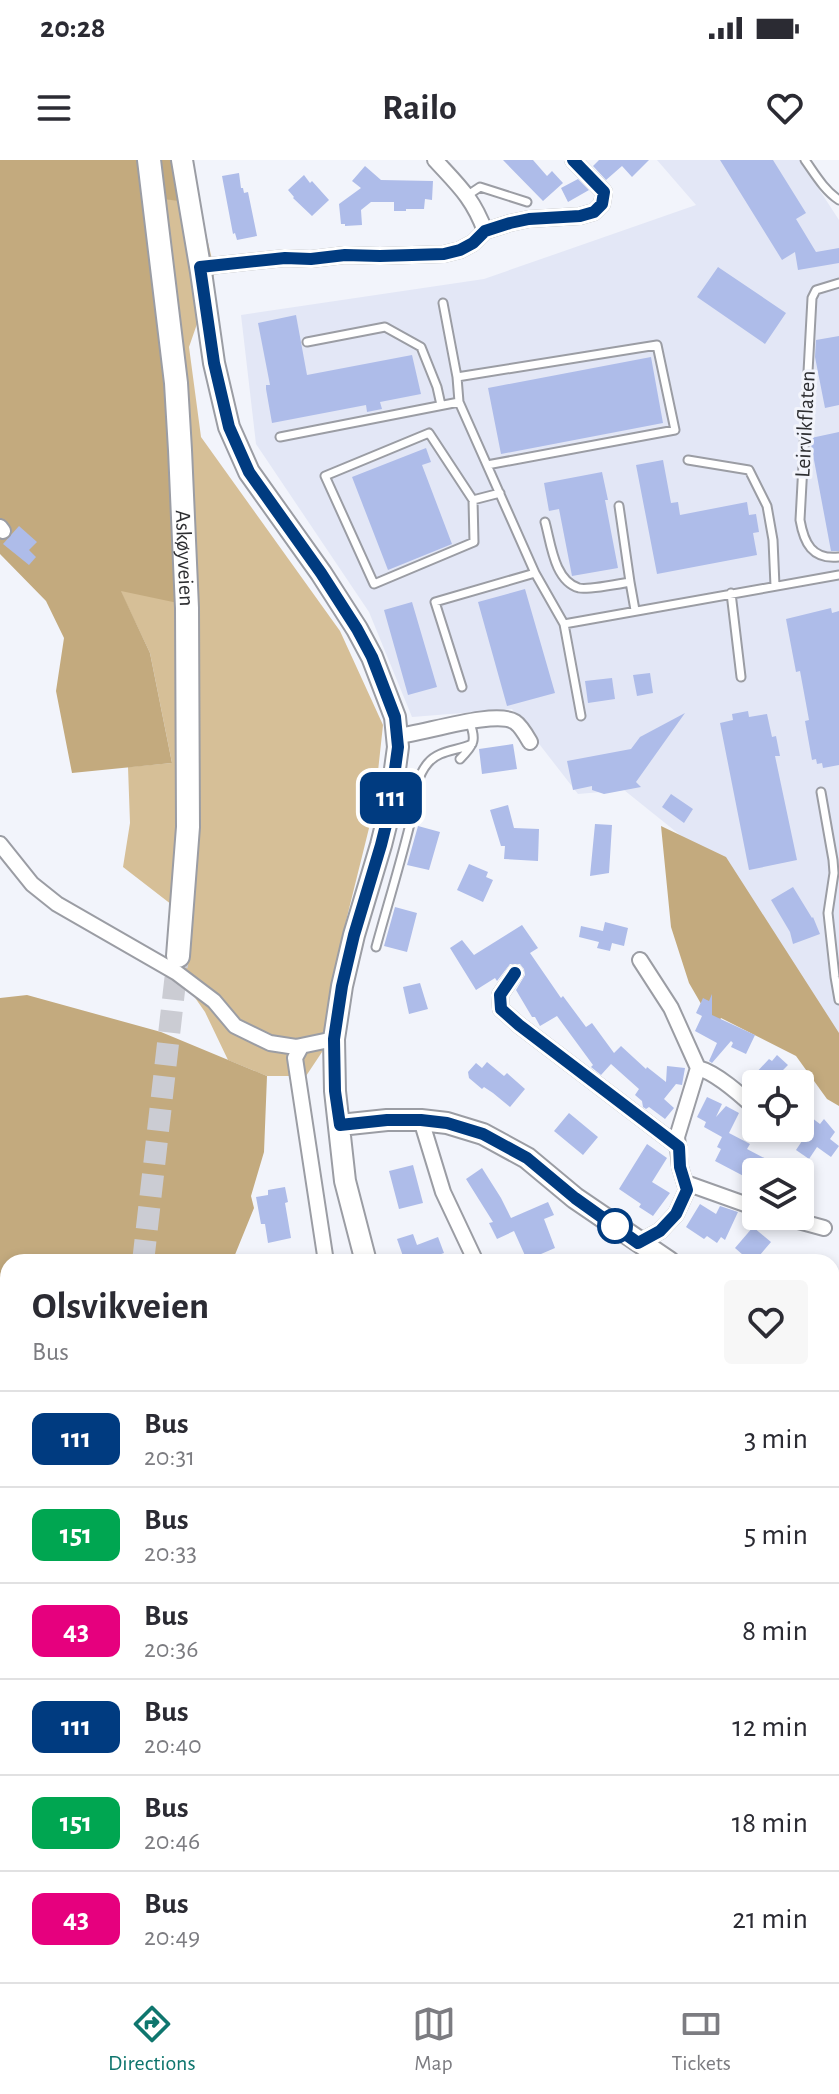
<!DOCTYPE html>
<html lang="en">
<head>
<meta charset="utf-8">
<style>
	body { margin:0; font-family:"Alegreya Sans",sans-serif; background:#f7f7f7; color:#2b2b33; height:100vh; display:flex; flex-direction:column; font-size:30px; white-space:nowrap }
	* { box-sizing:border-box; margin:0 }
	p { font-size:26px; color:#7c7c81 }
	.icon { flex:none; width:44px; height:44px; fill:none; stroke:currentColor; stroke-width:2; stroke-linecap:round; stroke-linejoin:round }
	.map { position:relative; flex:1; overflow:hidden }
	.drawer { position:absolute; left:0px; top:1094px; width:840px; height:728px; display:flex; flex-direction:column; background:#fff; border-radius:24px 24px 0 0; box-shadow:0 4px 12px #0003 }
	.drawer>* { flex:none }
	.badge { padding:0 16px; border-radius:12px; font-size:28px; line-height:52px }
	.buttons { position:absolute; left:742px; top:910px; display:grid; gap:16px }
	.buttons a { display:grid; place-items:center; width:72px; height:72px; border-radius:8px; background:#fff; box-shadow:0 4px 12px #0003; font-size:40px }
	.map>.badge { position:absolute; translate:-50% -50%; box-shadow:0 0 0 4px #fff }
	.round { display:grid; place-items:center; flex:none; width:84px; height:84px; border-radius:8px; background:#f7f7f7 }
	.head { display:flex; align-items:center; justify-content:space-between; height:136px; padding:0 32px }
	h1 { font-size:38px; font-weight:600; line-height:60px }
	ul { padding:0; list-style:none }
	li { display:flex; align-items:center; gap:24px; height:96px; padding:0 32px; border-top:2px solid #e1e1e2 }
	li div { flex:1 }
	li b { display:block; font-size:30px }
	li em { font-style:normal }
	li .badge { min-width:88px; font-weight:700; text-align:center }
	.status { display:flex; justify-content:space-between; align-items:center; height:56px; padding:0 40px; background:#fff; direction:ltr }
	.status svg { height:22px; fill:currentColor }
	header { display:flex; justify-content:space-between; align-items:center; height:104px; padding:0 32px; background:#fff; font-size:36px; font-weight:600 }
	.tabs { display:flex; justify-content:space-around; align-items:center; height:112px; border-top:2px solid #e1e1e2; background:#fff; font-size:22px; color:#7c7c81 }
	.tabs a { display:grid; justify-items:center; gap:4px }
	.tabs .on { color:#0f766e }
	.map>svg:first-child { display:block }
	.built { fill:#e3e7f6 }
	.green { fill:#d6bf97 }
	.forest { fill:#c3aa7e }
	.building { fill:#aebce9 }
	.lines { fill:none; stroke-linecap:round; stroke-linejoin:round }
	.primary-tunnel { stroke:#cbccd3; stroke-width:22; stroke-dasharray:22 11; stroke-linecap:butt }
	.lane-casing { stroke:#9b9da4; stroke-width:11 }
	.street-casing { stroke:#9b9da4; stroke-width:18 }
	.secondary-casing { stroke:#9b9da4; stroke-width:24 }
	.primary-casing { stroke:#9b9da4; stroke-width:26 }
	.lane { stroke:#fff; stroke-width:7 }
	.street { stroke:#fff; stroke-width:14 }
	.secondary { stroke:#fff; stroke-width:20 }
	.primary { stroke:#fff; stroke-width:22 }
	.line-casing { stroke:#fff; stroke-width:18 }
	.line { stroke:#003b80; stroke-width:12 }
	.stop-dot { fill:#fff; stroke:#003b80; stroke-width:4 }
	.labels { text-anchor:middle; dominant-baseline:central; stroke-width:6; stroke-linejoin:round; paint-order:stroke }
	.street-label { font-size:22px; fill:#2d2e31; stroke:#f2f4fb }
</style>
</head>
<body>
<div class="status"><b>20:28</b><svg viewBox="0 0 49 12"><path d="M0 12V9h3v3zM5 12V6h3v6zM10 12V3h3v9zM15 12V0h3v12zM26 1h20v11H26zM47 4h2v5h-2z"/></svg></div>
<header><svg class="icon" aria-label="menu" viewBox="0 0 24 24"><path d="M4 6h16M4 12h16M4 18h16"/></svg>Railo<svg class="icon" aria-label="heart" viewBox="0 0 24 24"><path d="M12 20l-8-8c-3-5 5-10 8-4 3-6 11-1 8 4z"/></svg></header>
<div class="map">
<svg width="839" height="1822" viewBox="0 0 839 1822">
	<rect width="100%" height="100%" fill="#f2f4fb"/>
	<path class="built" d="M657 0H800L839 60V926L741 724 624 630 578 634 512 549 412 557 369 452 256 284 241 155 484 119 696 45Z"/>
	<path class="green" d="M163 38 199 44 215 112 189 187 201 277 340 471 383 565 374 648 346 761 328 883 306 916H267L228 900 205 852 177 812 176 748 123 707 130 663 128 607 172 603 150 493 109 407Z"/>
	<path class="forest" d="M0 0H189L199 44 164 39 192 446 121 431 150 493 172 603 72 613 56 531 64 478 46 441 0 394Z
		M661 666 726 697 839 873V946L827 939 796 896 721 858 715 868 689 823 671 767Z
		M27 835 161 872 267 916 264 992 251 1036 254 1048 232 1102H8V1127H0V838Z
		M0 1447 8 1449V1540L0 1539Z
		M528 1814H711L720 1822H535Z"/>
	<path class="building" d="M503 0H533L547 16 552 11 563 23 543 41Z
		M599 0H649L632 17 622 6 606 20 593 6Z
		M720 0H773L806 53 796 59 816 92 839 88V103L798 110 795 92 782 100Z
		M365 6 381 20 433 21 432 40 425 39 424 49H406V51H394V42H371L361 50 362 65 345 66V64H341L339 44 361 28 352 21Z
		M239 13 241 28H243L244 33 248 32 257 76 237 80 235 73 233 74 222 16Z
		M304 15 310 23 312 21 329 40 312 56 293 38 294 37 288 30Z
		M578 19 589 30 568 42 561 28Z
		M718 107 786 153 765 184 697 137Z
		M296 155 307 215 412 195 421 234 380 242 382 249 367 252 366 245 272 263 266 229V225H270L258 163Z
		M839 176V245L825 248 815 197 816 180Z
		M651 197 663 263 501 294 488 228Z
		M839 272V391H831L811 284V278Z
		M426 288 431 302 422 305 452 384 388 410 352 317Z
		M663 300 671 343 678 342 680 355 747 342 749 355 756 354 759 372 753 373 757 395 657 414 636 305Z
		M602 312 608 340H605L618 408 572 416 559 349 549 351 544 323Z
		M19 366 37 382 29 390 36 397 29 405 3 384Z
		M525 429 555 533 507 546 478 442Z
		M412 442 437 527 408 535 384 450Z
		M831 448 832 453 839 451V605L823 608 822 603 817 604 816 599 812 600 805 561 809 560 800 511 796 512 786 459Z
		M650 513 653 533 637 536 633 515Z
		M612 518 615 539 588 543 585 521Z
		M748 551 749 557 767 554 772 577 776 576 780 596H775L797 700 749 710 720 563 733 560 732 554Z
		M685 553 636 622 641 627 604 634 592 630V626L573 630 567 601 631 589 640 577Z
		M513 584 517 609 482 614 479 589Z
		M671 634 693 649 684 663 662 647Z
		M508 645 514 668 539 669 538 701 504 699 505 686H501L490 650Z
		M595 664 612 665 609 713 590 716Z
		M418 666 440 672 429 710 407 705Z
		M469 704 488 712 486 717 493 720 483 742 457 730Z
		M793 727 812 758 813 757 820 774 793 784 790 772 771 740Z
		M395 747 417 753 407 792 384 786Z
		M605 762 628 768 624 786 612 783 610 791 597 788 599 782 579 777 581 766 603 771Z
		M522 765 538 788 530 793 561 838 563 836 586 867 592 863 614 893 621 886 646 909 647 907 666 922 667 906 685 908 682 925 676 924 664 939 674 948 665 959 649 947 646 949 643 947 642 941 635 935 639 929 611 904 601 915 591 907 593 905 557 856 540 866 535 857H532L516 830 525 815 524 809 520 804H510L497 821 495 818 476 830 450 788 462 780 474 795Z
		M420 823 428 849 409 854 403 827Z
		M712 834V855L755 875 746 894 731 887 733 883 731 881 712 903 709 901 717 883 695 871 702 856 696 853 703 838 709 841Z
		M777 895 788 905 782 911 797 924H763L754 915 769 899 772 901Z
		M487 902 504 916 507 913 525 929 510 947 493 933 484 927 482 929 469 918 468 912 476 903 482 908Z
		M707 937 722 944 716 957 726 946 739 953 729 973 750 984 747 989 791 1012H756L755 1022 715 1001 721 989 717 987 722 977 704 967 706 962 697 957Z
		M800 949 820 964 824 959 835 972 830 979 839 986 831 997 817 987 809 999 796 990 804 978 793 970 795 968H800Z
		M569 953 598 977 583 995 554 971Z
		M647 984 667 998 652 1022 670 1033 653 1056 639 1047 641 1044 619 1029Z
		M413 1005 423 1043 399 1049 389 1011Z
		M482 1008 501 1038 511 1058 548 1042 554 1055 544 1059 555 1088 527 1100 514 1071 497 1079 489 1063 493 1062 466 1019Z
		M285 1027 288 1042 285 1043 291 1078 268 1083 265 1064H261L256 1037 268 1035V1030Z
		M700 1044 716 1054 720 1046 738 1052 725 1080 721 1077 717 1083 707 1076 704 1079 686 1067Z
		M753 1067 771 1082 754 1102H751L735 1088Z
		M413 1074 417 1085 438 1077 444 1093 419 1102H405L397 1079Z"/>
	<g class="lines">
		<path class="primary-tunnel" d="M143 1102 178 796
			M52 1822 53 1814"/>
		<g class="lane-casing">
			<path id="lane" d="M805 0C815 14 824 30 839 40
				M468 35 480 27 527 42
				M839 123 816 130 812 138 800 360C804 383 812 400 839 397
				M443 143 457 217 459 242 535 413
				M307 182 385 167 421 187 437 227 441 245
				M457 217 657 185 675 270 487 305
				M280 277 459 242
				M688 300 749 310 767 346 773 380 775 426
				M473 340 474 382 374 424 325 316 429 273 473 340 500 333
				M619 346 630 422
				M545 362C551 383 554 421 579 428 588 430 619 424 630 422L635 450
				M731 433 741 517
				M564 464 581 556
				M462 527 435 442 535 413 564 464 839 415
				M460 599C474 585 477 580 469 561
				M821 632 833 700 834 713 828 753 835 817 839 840
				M376 787C387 747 399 708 409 668 414 648 413 620 428 603 439 590 457 591 472 584
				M0 1157 8 1156
				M0 1171 8 1165
				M0 1262 4 1267
				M0 1333 8 1332
				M0 1738 8 1736
				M121 1814 122 1822
				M349 1814V1822
				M373 1814 379 1822
				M436 1814 439 1822"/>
		</g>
		<g class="street-casing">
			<path id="street" d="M435 0C458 25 473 38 485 71
				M200 107 285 98 311 99 345 95 380 96 444 94 460 90 473 83 485 71 510 63 529 59 580 56 594 52 602 44 604 32 573 0
				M0 367 3 371
				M397 576C422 574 496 549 515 562 521 566 526 575 530 582
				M0 684 32 724 57 744 177 813 214 841 235 866 270 883 296 887 334 879
				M515 813 500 835 501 849 519 865 679 987
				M301 887 295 898 326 1102
				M698 908C717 913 741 935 756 949
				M421 960 443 1032 476 1102
				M686 1023 756 1048
				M780 1056 824 1068
				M638 1083 660 1071 676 1054 687 1030 680 1007 677 977 698 908 671 848 640 800
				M832 1173 836 1171V1129L839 1120
				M832 1551 839 1559
				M832 1675 835 1682
				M837 1719 835 1734 839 1761
				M832 1793H837L839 1796
				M236 1814 240 1822
				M704 1814 710 1822
				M682 1822 688 1814"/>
		</g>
		<g class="secondary-casing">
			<path id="secondary" d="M182 0 201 112 214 203 229 267 249 312 321 413 357 469 372 497 395 557 398 587 389 653 381 685 354 775 342 826 334 879 335 931 345 1021 366 1102
				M340 965 387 960H421L447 963 483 974 527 998 575 1038 669 1102
				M832 1258 839 1266
				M565 1814V1822"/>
		</g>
		<g class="primary-casing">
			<g id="primary">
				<path id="s1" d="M149 0 176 223 180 290 187 448 188 667 178 796"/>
			</g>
		</g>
		<use href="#lane" class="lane"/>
		<use href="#street" class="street"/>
		<use href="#secondary" class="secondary"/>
		<use href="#primary" class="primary"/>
	</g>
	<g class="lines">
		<g class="line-casing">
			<path id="line" d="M515 813 500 835 501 849 519 865 679 987 680 1007 687 1030 676 1054 660 1071 638 1083 575 1038 527 998 483 974 447 963 421 960H387L340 965 335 931 334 879 342 826 354 775 381 685 389 653 398 587 395 557 372 497 357 469 321 413 249 312 229 267 214 203 200 107 285 98 311 99 345 95 380 96 444 94 460 90 473 83 485 71 510 63 529 59 580 56 594 52 602 44 604 32 573 0"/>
		</g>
		<use href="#line" class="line"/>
	</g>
	<circle class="stop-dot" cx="615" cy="1066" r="16"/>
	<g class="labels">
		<g class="street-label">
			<text transform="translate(805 264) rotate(-87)">Leirvikflaten</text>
			<text stroke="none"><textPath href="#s1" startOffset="400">Askøyveien</textPath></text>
		</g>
	</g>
</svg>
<div class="buttons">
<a><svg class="icon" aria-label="locate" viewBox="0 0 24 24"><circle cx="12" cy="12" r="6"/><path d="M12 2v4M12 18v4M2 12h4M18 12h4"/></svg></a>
<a><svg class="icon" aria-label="layers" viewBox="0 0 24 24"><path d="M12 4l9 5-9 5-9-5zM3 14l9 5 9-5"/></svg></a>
</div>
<b class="badge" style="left:391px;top:638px;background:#003b80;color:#fff">111</b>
<section class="drawer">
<div class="head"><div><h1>Olsvikveien</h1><p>Bus</p></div><a class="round"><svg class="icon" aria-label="heart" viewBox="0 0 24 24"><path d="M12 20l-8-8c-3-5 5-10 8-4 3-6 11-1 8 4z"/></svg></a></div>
<ul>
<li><span class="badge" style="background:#003b80;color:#fff">111</span><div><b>Bus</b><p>20:31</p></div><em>3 min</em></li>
<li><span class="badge" style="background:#00a651;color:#fff">151</span><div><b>Bus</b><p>20:33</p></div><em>5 min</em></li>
<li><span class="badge" style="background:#e6007e;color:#fff">43</span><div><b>Bus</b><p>20:36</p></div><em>8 min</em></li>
<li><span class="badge" style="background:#003b80;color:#fff">111</span><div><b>Bus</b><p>20:40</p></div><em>12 min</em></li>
<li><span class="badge" style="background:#00a651;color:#fff">151</span><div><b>Bus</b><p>20:46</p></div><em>18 min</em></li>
<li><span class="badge" style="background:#e6007e;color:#fff">43</span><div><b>Bus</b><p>20:49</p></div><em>21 min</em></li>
</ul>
</section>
</div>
<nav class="tabs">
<a class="on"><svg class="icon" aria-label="directions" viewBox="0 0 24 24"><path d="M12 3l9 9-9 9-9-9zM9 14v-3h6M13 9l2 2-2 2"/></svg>Directions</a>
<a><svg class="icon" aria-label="map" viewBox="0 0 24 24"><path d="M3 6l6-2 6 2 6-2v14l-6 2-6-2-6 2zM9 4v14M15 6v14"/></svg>Map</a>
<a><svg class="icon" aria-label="tickets" viewBox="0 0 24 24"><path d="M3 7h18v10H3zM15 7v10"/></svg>Tickets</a>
</nav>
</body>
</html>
